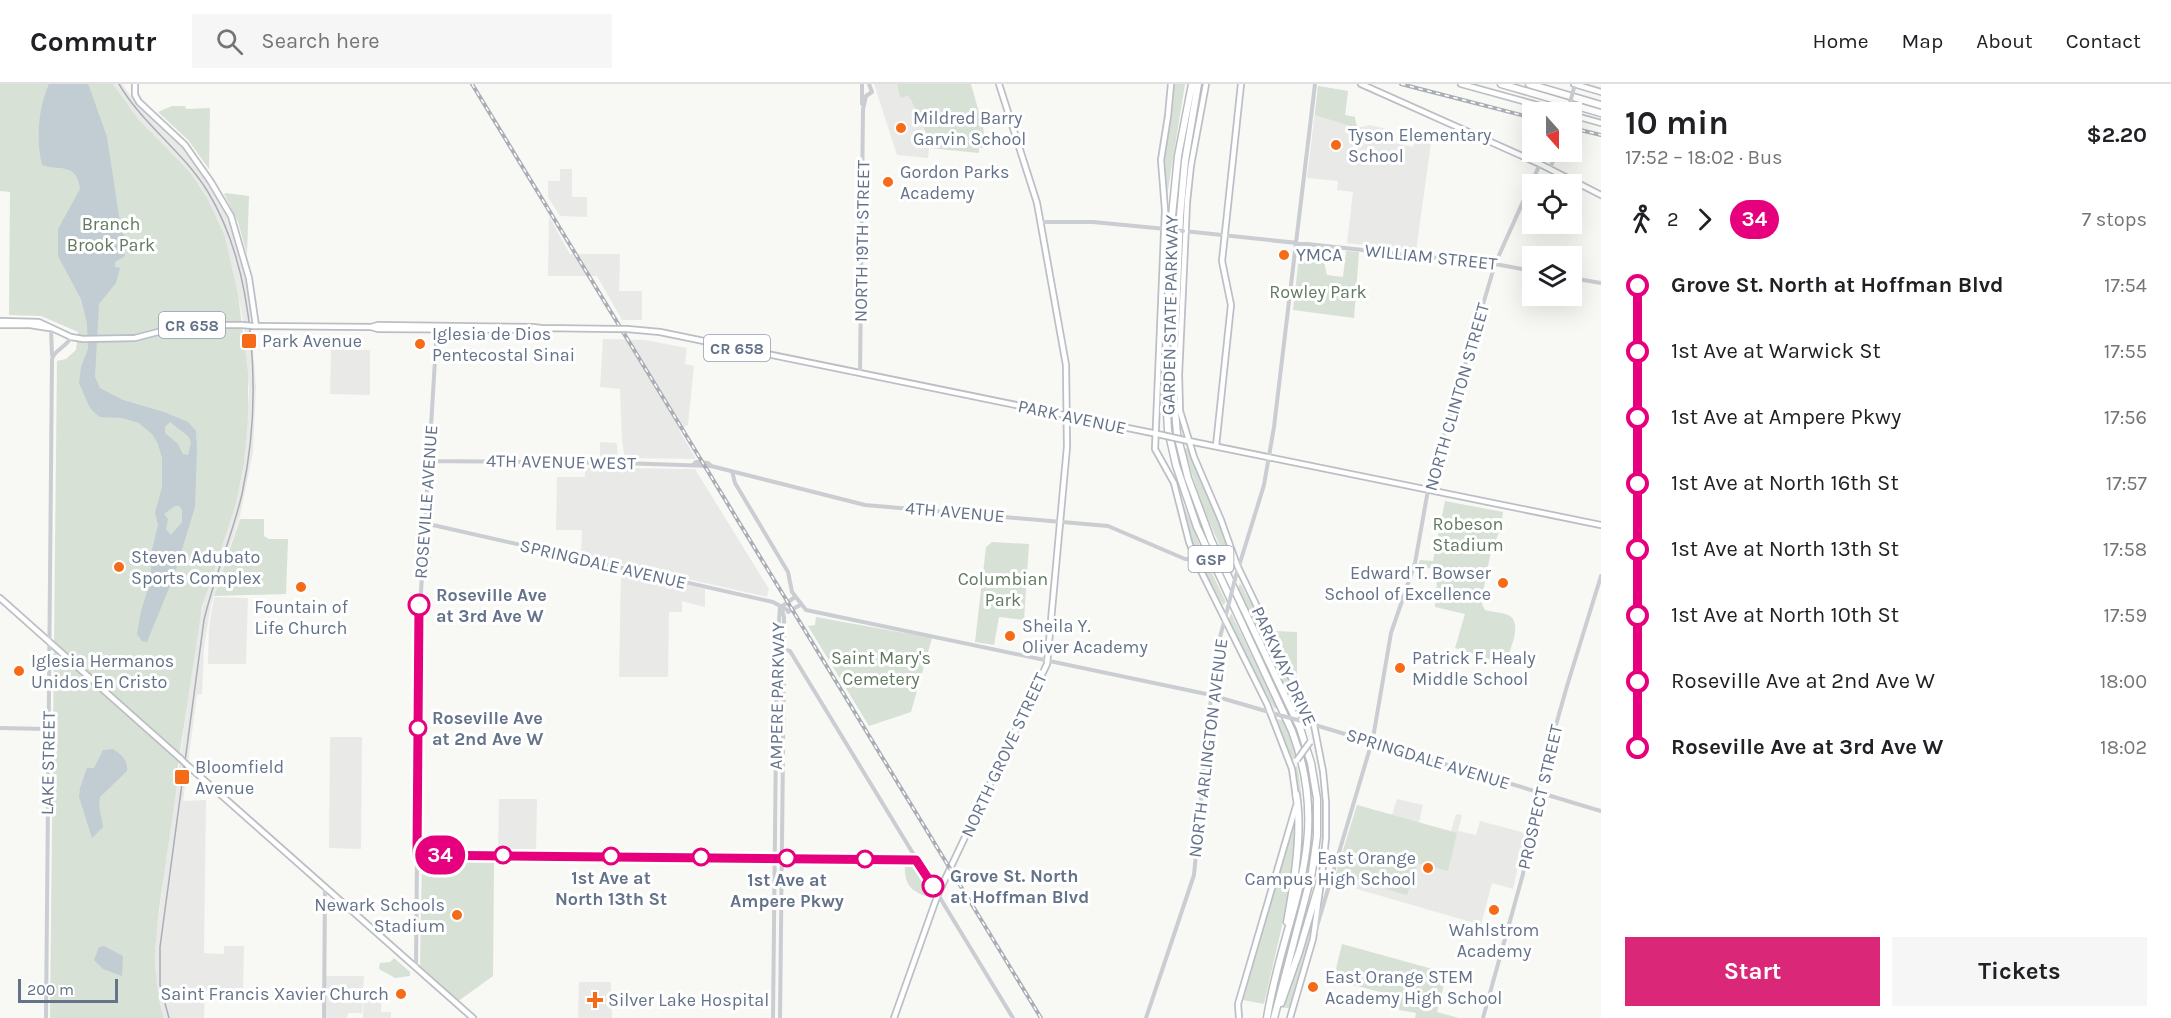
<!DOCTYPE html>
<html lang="en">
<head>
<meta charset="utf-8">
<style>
	body { margin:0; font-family:Karla,sans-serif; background:#f6f6f6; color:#202124; height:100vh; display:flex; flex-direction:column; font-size:22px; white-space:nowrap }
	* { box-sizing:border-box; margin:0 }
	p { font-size:20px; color:#757577 }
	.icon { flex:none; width:33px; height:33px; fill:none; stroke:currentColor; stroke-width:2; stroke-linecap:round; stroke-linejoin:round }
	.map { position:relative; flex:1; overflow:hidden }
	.side { display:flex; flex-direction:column; background:#fff; width:570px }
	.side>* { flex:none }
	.badge { padding:0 12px; border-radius:20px; font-size:21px; line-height:39px }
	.needle { width:39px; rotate:159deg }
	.buttons { position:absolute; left:1522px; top:18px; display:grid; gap:12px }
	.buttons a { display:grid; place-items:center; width:60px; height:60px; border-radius:0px; background:#fff; box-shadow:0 6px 24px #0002; font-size:30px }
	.scale { position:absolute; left:18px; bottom:15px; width:100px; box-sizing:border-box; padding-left:6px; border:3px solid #647389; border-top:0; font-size:16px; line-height:21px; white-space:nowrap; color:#647389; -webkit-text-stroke:4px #fff; paint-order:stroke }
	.map>.badge { position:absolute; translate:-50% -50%; box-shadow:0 0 0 3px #fff }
	.legs { display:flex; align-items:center; gap:9px; height:66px; padding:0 24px; font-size:20px }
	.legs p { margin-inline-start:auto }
	.headline { display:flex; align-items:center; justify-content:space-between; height:102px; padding:0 24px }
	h1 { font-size:33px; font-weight:700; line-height:45px }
	.button { display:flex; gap:12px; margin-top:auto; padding:12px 24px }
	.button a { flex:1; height:69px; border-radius:0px; background:#db2777; color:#fff; font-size:24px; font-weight:700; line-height:69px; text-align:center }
	.button a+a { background:#f6f6f6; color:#202124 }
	ul { padding:0 24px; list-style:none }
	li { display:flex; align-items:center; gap:21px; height:66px; font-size:22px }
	li i { display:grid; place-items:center; width:9px; height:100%; margin:0 8px; background:currentColor }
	li i::after { content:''; width:15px; height:15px; margin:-8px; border:4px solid; border-radius:50%; background:#fff }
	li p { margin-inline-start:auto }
	li:first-child i { background:linear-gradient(#0000 50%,currentColor 0) }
	li:last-child i { background:linear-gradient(currentColor 50%,#0000 0) }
	header { display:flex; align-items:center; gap:36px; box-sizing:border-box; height:84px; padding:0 30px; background:#fff; border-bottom:2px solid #e0e0e0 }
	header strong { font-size:28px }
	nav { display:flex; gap:33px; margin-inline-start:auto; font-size:21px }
	.search { width:420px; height:54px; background:#f6f6f6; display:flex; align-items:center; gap:15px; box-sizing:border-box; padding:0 21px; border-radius:0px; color:#757577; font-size:22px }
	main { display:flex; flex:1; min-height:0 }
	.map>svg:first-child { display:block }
	.built { fill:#e9e9e8 }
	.green { fill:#d8e1d6 }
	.water { fill:#c2ccd3; fill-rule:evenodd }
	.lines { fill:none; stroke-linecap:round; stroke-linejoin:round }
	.secondary-casing { stroke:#bcc0c6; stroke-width:8 }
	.primary-casing { stroke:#bbbec3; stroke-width:8 }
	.motorway-casing { stroke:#babdc1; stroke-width:9 }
	.tertiary { stroke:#cacdd1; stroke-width:4 }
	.secondary { stroke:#fff; stroke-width:4.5 }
	.primary { stroke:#fff; stroke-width:4.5 }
	.motorway { stroke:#fff; stroke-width:6 }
	.tram { stroke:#a9aeb5; stroke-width:1.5 }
	.rail-casing { stroke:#a9aeb5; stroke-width:4 }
	.rail { stroke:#fff; stroke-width:1.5; stroke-dasharray:4.5; stroke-linecap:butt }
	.secondary-bridge-casing { stroke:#bcc0c6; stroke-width:8; stroke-linecap:butt }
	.primary-bridge-casing { stroke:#bbbec3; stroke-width:8; stroke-linecap:butt }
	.tertiary-bridge { stroke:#cacdd1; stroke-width:4 }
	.secondary-bridge { stroke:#fff; stroke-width:4.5 }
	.primary-bridge { stroke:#fff; stroke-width:4.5 }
	.line-1-casing { stroke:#fff; stroke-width:14 }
	.line-1 { stroke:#e6007e; stroke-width:9 }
	.poi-dot { fill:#f56b18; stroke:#fff; stroke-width:2 }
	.stop-1-dot { fill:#fff; stroke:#e6007e; stroke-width:3 }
	.labels { text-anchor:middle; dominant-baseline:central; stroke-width:6; stroke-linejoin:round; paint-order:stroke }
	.shield { fill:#fff; stroke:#929dac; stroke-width:1.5 }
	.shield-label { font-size:16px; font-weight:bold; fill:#647389 }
	.poi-label { font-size:18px; fill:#647389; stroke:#fff; text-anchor:start }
	.park-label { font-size:18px; fill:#617a60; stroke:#fff }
	.street-label { font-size:18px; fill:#647389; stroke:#fff }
	.stop-label { font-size:18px; font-weight:bold; fill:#647389; stroke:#fff; text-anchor:start }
</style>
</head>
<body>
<header>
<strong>Commutr</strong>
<div class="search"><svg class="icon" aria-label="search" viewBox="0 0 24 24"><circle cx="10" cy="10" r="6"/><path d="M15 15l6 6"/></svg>Search here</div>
<nav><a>Home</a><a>Map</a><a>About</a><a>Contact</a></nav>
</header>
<main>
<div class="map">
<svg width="1601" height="934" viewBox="0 0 1601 934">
	<rect width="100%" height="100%" fill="#f8f8f5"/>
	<path class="built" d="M113 0H122L139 23 182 61 209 101 230 138 245 190 251 234H250L256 302 253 368 240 432 211 521 204 564 202 610 197 611 183 717 206 716 204 869 224 870V862H244L243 908H205L204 934H164L156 903V852L197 549 207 505 236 420 244 380 249 305 243 249H245L238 210 225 152 217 135 190 88 139 36Z
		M874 0H897L900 13 908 12 913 18 924 48 929 53 927 56 929 64 928 74 897 71Z
		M1318 2 1348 7 1345 31 1355 33V39L1358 42 1362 43 1369 41 1387 45 1386 57 1413 63 1418 45 1432 52 1416 167 1347 159 1353 108 1337 106 1338 97 1307 94Z
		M560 85H572V113H587V133L560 132 548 113V97H560Z
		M549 132 570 170H620L619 207H642V236H622L597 192H548Z
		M603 255 645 256 687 264 685 280 694 282 688 341 679 346 696 375 625 374 622 358 620 305 600 303Z
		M331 265 370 266V311L330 310Z
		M600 358 617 359 618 384 695 385 769 505 767 513 581 471 582 446H556L557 393H585V384H600Z
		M621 485 705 505V523L682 517V528H669L668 593H619Z
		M214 513 248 514 246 580H208L209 544Z
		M330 653H362L361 765 329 764Z
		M499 715H537L536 772 498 771Z
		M1397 715 1423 721 1419 739 1451 747 1456 730 1462 731 1458 747 1476 751 1480 737 1525 749 1513 805 1492 799 1481 841 1333 798 1357 721 1392 731Z
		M325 892H364L363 905H382L381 928H391V934H363L364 907 362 929H348L347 934H325Z
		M579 898H611L612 934H578Z"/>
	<path class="green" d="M0 0H113L139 36 190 88 208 116 217 135 225 152 238 210 248 289V332L244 380 236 420 202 523 177 688V700C173 731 168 762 164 792 157 839 149 887 164 934H50L57 277 66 275 76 266 78 248 41 232 9 231 10 108 0 107Z
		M897 0H971L983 43 986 63 979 64V69L929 64 926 56 929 53C919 41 918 24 908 12L900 14Z
		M1173 0H1185L1167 112 1164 95 1163 69 1169 47Z
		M1318 2 1348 7 1345 31 1355 33 1357 44 1315 31Z
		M172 22H185L186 25 210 24 209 85 188 56 158 28Z
		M226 109 249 112 247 170 238 138 224 110Z
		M1346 167 1359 168 1354 234 1293 226 1299 172 1323 174 1327 191 1343 193Z
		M1187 364 1222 446 1234 484 1233 490 1204 427 1184 365Z
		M1181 414 1207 479 1226 518 1223 521 1201 481 1190 452Z
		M1445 417 1503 428 1501 444 1491 467 1481 518 1485 526C1492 528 1501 528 1508 531 1524 538 1509 568 1505 580L1455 564 1465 530 1435 523 1438 485 1417 483 1420 476 1433 477Z
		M240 435H264V452L269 455H288L286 510 214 512Z
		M992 458 1029 460 1024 536 999 533 994 561 975 558 986 463Z
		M1240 499 1279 571 1307 634 1299 632 1238 504Z
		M1231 529 1278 625 1274 624 1266 609 1262 606 1228 538Z
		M816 533 932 554 911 628 869 642 808 542 815 541Z
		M1274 547 1297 548V596Z
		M1277 635 1285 637 1296 671 1292 677Z
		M1297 681C1306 727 1303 762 1295 808L1300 729 1295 685Z
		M1357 721 1457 749 1448 787 1417 779 1407 811 1336 790Z
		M1293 743H1296L1288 816 1264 920 1243 916Z
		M422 777 494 778 493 892 457 918 420 884Z
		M905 780H913L931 808 932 814C911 808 904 802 905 780Z
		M1316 818 1306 871 1290 924H1282L1300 876Z
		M1342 860 1447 889 1437 928 1459 934H1415L1416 929 1399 926 1401 913 1344 899 1335 889Z
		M394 874 410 888V892L395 894 379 885 380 879 390 878Z"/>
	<path class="water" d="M49 0H88L89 2 107 53 120 139 115 140V145L119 146 125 152V172L115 178V183L120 184 116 199 99 220 95 293 100 304 123 316 164 328 188 338 196 347 197 364 195 423 174 492 147 558 142 557 137 550 141 527 151 495V470L158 441 155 429 162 403V374L158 360 152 350 139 339 122 334 100 333 96 330 90 324 79 299 81 283 88 265 87 239 81 215 58 172V145L80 105C77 78 59 87 42 81 36 56 38 24 49 0ZM170 338 188 352 191 358 188 371 183 370 178 360 165 349V343ZM175 422H179L182 426V438L171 451 166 445 168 435 164 430Z
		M113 665C122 671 128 676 127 687L100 713 99 721 103 743 92 754 79 713 80 704 87 684H94L103 666Z
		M104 862 123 872 122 892 103 885 94 876 99 863Z"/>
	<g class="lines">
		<g class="secondary-casing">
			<path id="secondary" d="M135 0V11L139 18 185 61 211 98 231 132 249 194 256 242
				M1171 0 1168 32 1161 76 1165 126 1155 365 1174 399 1189 458 1198 481 1267 620 1292 685 1296 713
				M1206 0 1191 81 1187 118 1179 291 1180 327 1194 373 1221 436 1237 481 1314 641 1323 687 1326 718V754L1322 791
				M1461 0 1563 28
				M1574 0 1601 8
				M1572 31 1601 39
				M1216 362 1231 221 1222 177 1241 0
				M894 934 938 810 1047 580 1067 363 1066 281 1037 119 999 0
				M1239 934 1238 920 1296 722
				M1290 934 1313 855 1320 805"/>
		</g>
		<g class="primary-casing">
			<path id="primary" d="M1361 0 1540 80 1601 111
				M0 237 39 238 71 253 83 255 135 254 185 241H242
				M0 241H30L49 244
				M253 242 371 243 378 245 533 246 541 244
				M371 243 378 241 533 243 541 244 616 245
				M627 245 660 248 1162 351
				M1184 356 1601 441
				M0 514 181 675
				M186 680 473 934"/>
		</g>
		<g class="motorway-casing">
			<path id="motorway" d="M1192 0 1178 72 1172 132 1165 292 1168 346 1176 381 1197 443 1292 647C1334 759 1284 828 1267 934
				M1198 0 1185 77 1180 132 1173 302 1177 350 1188 394 1211 456 1300 644 1311 679 1317 715V752L1312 788 1274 934
				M1501 0 1601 29
				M1529 0 1601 21
				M1287 838C1294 801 1303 747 1296 710
				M1281 919 1299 868 1322 790"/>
		</g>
		<path class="tertiary" d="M862 0V20
			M1550 85 1556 68
			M1041 138H1093L1166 145
			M1184 147 1495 180 1533 187
			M1572 194 1601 199
			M51 245 52 271
			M860 289 863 25 866 12 872 8 869 0
			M428 377 621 379 711 382
			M694 380 696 378 708 379 711 382 865 421 1108 442 1185 475H1196
			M732 387 735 399 788 488 792 508 806 526 1211 611 1279 631
			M424 439 773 518 789 527
			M1235 495 1264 401 1274 343 1315 0
			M781 523 795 513
			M788 528 800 521
			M777 564 790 567 1013 934
			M1305 638 1601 727
			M0 644 48 645
			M1315 849 1373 654 1391 549 1415 479 1428 406 1495 180 1540 80
			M416 883 419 541 437 243
			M46 934 52 275C55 265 67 263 71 253
			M324 934 325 803
			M773 934 777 564 780 523
			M780 934 784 579V533L781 523
			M1146 934 1194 791 1209 629 1220 553 1228 523
			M1483 934 1523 790 1537 708 1567 602 1601 492"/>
		<use href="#secondary" class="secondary"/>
		<use href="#primary" class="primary"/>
		<use href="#motorway" class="motorway"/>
		<path class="tram" d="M119 0C143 41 184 68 208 108 257 189 262 319 242 410 232 453 214 493 204 536L160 863V901L169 934"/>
		<g class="rail-casing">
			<path id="rail" d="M472 0 1041 934
				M1401 0 1533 34
				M1572 44 1601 51"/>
		</g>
		<use href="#rail" class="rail"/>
		<g class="secondary-bridge-casing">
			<path id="secondary-bridge" d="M1297 676 1310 658"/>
		</g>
		<g class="primary-bridge-casing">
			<path id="primary-bridge" d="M242 241 253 242
				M616 245H627
				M1162 351 1184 356
				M181 675 186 680"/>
		</g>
		<path class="tertiary-bridge" d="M1568 26 1574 4
			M1166 145 1183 147
			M1228 523 1235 495
			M1279 631 1305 638"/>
		<use href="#secondary-bridge" class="secondary-bridge"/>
		<use href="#primary-bridge" class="primary-bridge"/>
	</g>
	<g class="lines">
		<g class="line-1-casing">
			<path id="line-1" d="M419 521 417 771 916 776 933 802"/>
		</g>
		<use href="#line-1" class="line-1"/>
	</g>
	<g class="poi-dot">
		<circle cx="901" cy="44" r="6"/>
		<circle cx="1336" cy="61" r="6"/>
		<circle cx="888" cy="98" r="6"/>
		<circle cx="1284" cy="171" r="6"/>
		<rect x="241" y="249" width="16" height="16" rx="3"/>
		<circle cx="420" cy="260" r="6"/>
		<circle cx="119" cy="483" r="6"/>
		<circle cx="1503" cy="499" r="6"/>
		<circle cx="301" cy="503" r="6"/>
		<circle cx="1010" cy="552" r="6"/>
		<circle cx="1400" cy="584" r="6"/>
		<circle cx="19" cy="587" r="6"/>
		<rect x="174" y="685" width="16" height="16" rx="3"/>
		<circle cx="1428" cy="784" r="6"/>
		<circle cx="1494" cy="826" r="6"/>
		<circle cx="457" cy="831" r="6"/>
		<circle cx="1313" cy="903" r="6"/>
		<circle cx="401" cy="910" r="6"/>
		<path d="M592 907h6v6h6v6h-6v6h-6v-6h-6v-6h6z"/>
	</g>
	<g class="stop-1-dot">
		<circle cx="419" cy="521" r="10"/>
		<circle cx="418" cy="644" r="8"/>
		<circle cx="503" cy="771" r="8"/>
		<circle cx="611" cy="772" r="8"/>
		<circle cx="701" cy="773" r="8"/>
		<circle cx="787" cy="774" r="8"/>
		<circle cx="865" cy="775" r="8"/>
		<circle cx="933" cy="802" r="10"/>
	</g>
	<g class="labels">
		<g class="shield">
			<rect x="159" y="228" width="66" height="26" rx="4.5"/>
			<rect x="704" y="251" width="66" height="26" rx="4.5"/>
			<rect x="1188.5" y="462" width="45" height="26" rx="4.5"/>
		</g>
		<g class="shield-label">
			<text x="192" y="241">CR 658</text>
			<text x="737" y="264">CR 658</text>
			<text x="1211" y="475">GSP</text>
		</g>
		<g class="poi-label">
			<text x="913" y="34">Mildred Barry<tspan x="913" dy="21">Garvin School</tspan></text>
			<text x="1348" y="51">Tyson Elementary<tspan x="1348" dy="21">School</tspan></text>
			<text x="900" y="88">Gordon Parks<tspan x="900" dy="21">Academy</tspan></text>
			<text x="1296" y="171">YMCA</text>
			<text x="432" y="250">Iglesia de Dios<tspan x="432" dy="21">Pentecostal Sinai</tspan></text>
			<text x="262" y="257">Park Avenue</text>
			<text x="131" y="473">Steven Adubato<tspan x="131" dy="21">Sports Complex</tspan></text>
			<text x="1491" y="489" text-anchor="end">Edward T. Bowser<tspan x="1491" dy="21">School of Excellence</tspan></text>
			<text x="301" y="523" text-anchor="middle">Fountain of<tspan x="301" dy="21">Life Church</tspan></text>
			<text x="1022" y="542">Sheila Y.<tspan x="1022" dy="21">Oliver Academy</tspan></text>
			<text x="1412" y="574">Patrick F. Healy<tspan x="1412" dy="21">Middle School</tspan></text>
			<text x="31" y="577">Iglesia Hermanos<tspan x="31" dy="21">Unidos En Cristo</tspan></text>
			<text x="195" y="683">Bloomfield<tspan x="195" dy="21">Avenue</tspan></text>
			<text x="1416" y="774" text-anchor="end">East Orange<tspan x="1416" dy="21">Campus High School</tspan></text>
			<text x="445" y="821" text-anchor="end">Newark Schools<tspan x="445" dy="21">Stadium</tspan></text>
			<text x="1494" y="846" text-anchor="middle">Wahlstrom<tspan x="1494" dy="21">Academy</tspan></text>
			<text x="1325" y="893">East Orange STEM<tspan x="1325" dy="21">Academy High School</tspan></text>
			<text x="389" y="910" text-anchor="end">Saint Francis Xavier Church</text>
			<text x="608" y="916">Silver Lake Hospital</text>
		</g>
		<g class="park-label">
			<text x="111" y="140">Branch<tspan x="111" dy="21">Brook Park</tspan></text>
			<text x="1318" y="208">Rowley Park</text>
			<text x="1468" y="440">Robeson<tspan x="1468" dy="21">Stadium</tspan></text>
			<text x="1003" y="495">Columbian<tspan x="1003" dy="21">Park</tspan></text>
			<text x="881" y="574">Saint Mary's<tspan x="881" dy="21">Cemetery</tspan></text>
		</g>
		<g class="street-label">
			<text transform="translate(862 157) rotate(-89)">NORTH 19TH STREET</text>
			<text transform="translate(1431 173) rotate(6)">WILLIAM STREET</text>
			<text transform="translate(1170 231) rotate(-89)">GARDEN STATE PARKWAY</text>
			<text transform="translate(1457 313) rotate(-74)">NORTH CLINTON STREET</text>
			<text transform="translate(1072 333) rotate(12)">PARK AVENUE</text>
			<text transform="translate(561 378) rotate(1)">4TH AVENUE WEST</text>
			<text transform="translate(426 418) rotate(-86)">ROSEVILLE AVENUE</text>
			<text transform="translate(955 428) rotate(5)">4TH AVENUE</text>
			<text transform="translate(603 480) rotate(13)">SPRINGDALE AVENUE</text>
			<text transform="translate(1284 582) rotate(65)">PARKWAY DRIVE</text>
			<text transform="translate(777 612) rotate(-89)">AMPERE PARKWAY</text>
			<text transform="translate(1208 664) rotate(-83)">NORTH ARLINGTON AVENUE</text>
			<text transform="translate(1004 671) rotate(-65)">NORTH GROVE STREET</text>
			<text transform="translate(1428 675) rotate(17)">SPRINGDALE AVENUE</text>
			<text transform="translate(48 679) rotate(-89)">LAKE STREET</text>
			<text transform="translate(1540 713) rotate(-77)">PROSPECT STREET</text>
		</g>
		<g class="stop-label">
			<text x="436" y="511">Roseville Ave<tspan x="436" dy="21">at 3rd Ave W</tspan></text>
			<text x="432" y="634">Roseville Ave<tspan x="432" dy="21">at 2nd Ave W</tspan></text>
			<text x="950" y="792">Grove St. North<tspan x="950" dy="21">at Hoffman Blvd</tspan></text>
			<text x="611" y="794" text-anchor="middle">1st Ave at<tspan x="611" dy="21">North 13th St</tspan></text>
			<text x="787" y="796" text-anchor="middle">1st Ave at<tspan x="787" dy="21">Ampere Pkwy</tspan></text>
		</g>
	</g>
</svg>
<div class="buttons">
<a><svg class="needle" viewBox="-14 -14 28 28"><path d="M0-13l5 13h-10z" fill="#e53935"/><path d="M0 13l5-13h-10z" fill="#757577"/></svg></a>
<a><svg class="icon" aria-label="locate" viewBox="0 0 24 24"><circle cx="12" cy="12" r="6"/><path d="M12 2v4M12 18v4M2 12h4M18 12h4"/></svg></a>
<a><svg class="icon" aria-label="layers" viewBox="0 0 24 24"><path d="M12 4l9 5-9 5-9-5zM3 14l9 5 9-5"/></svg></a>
</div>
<div class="scale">200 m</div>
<b class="badge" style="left:440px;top:771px;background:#e6007e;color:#fff">34</b>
</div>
<section class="side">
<div class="headline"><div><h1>10 min</h1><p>17:52 – 18:02 · Bus</p></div><b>$2.20</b></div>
<div class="legs"><svg class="icon" aria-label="walk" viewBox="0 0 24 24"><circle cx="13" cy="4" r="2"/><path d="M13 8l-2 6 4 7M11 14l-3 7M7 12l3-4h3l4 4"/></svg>2<svg class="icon" aria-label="forward" viewBox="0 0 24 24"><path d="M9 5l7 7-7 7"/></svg><b class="badge" style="background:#e6007e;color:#fff">34</b><p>7 stops</p></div>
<ul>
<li><i style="color:#e6007e"></i><b>Grove St. North at Hoffman Blvd</b><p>17:54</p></li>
<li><i style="color:#e6007e"></i><span>1st Ave at Warwick St</span><p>17:55</p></li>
<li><i style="color:#e6007e"></i><span>1st Ave at Ampere Pkwy</span><p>17:56</p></li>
<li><i style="color:#e6007e"></i><span>1st Ave at North 16th St</span><p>17:57</p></li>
<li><i style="color:#e6007e"></i><span>1st Ave at North 13th St</span><p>17:58</p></li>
<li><i style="color:#e6007e"></i><span>1st Ave at North 10th St</span><p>17:59</p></li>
<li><i style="color:#e6007e"></i><span>Roseville Ave at 2nd Ave W</span><p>18:00</p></li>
<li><i style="color:#e6007e"></i><b>Roseville Ave at 3rd Ave W</b><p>18:02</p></li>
</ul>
<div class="button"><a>Start</a><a>Tickets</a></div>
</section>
</main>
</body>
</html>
